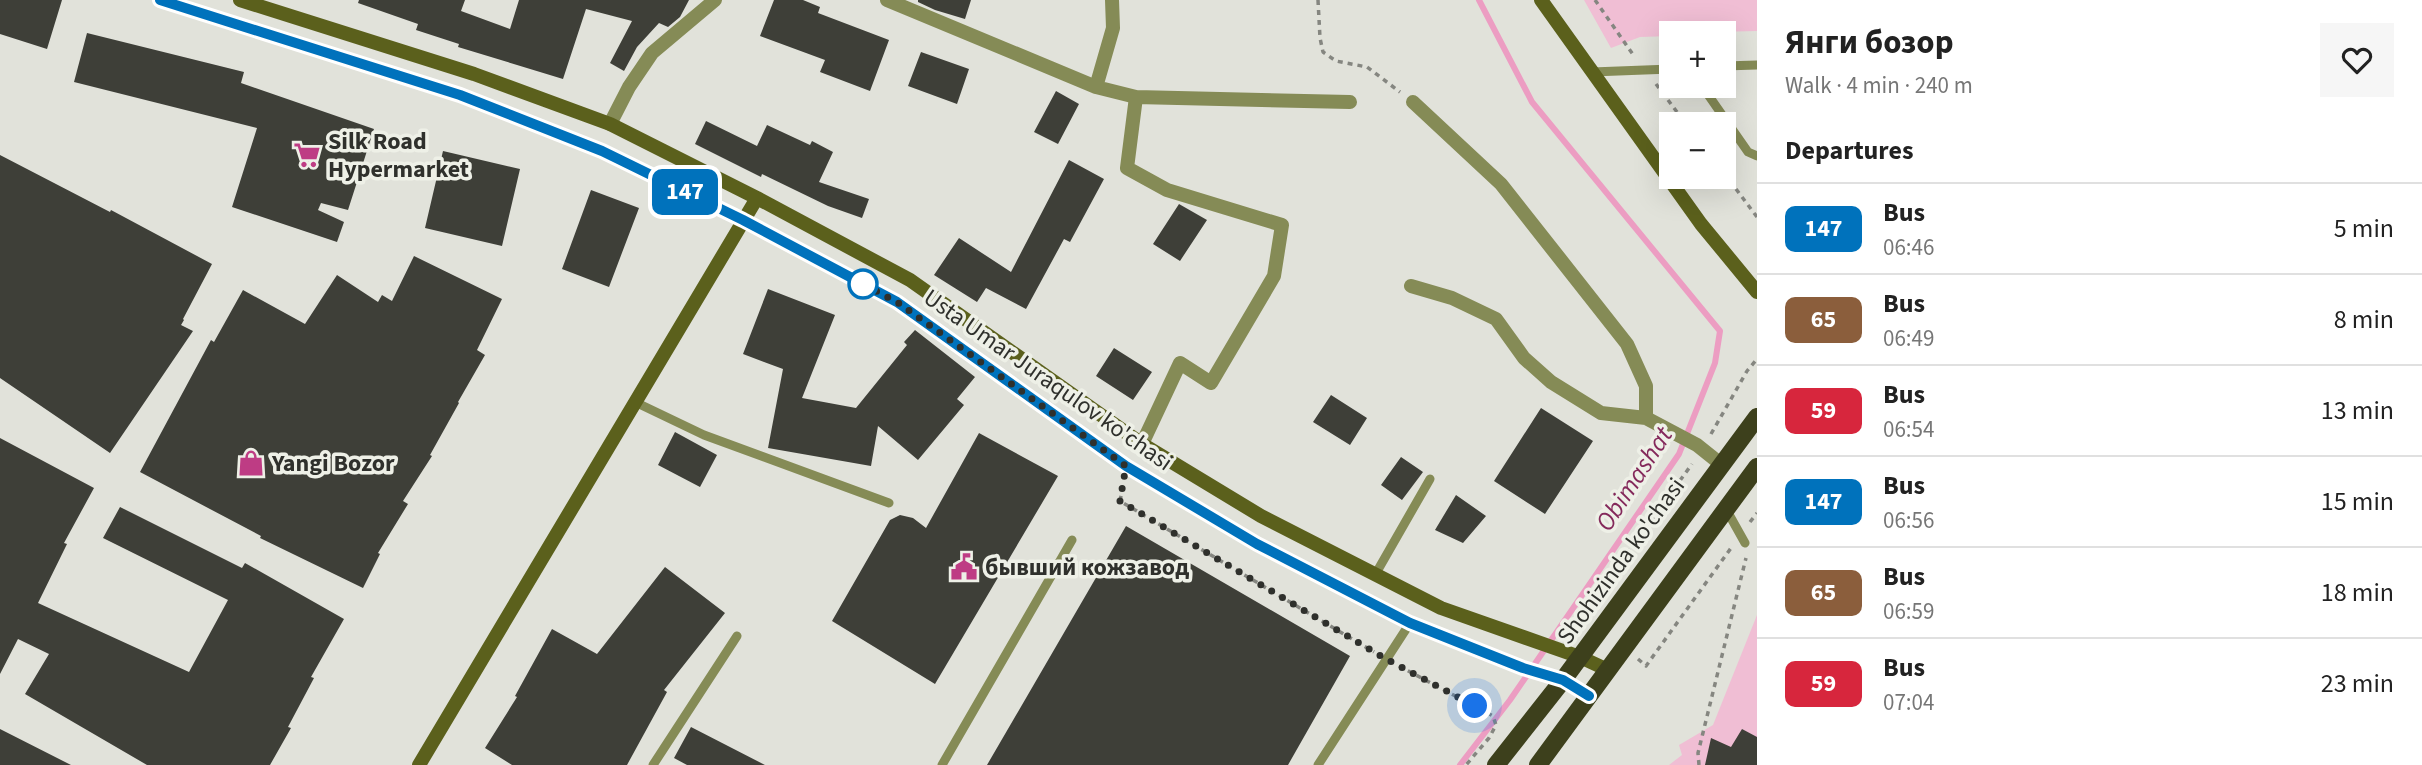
<!DOCTYPE html>
<html lang="en">
<head>
<meta charset="utf-8">
<style>
	body { margin:0; font-family:"Source Sans 3",sans-serif; background:#f6f6f6; color:#222; height:100vh; display:flex; flex-direction:column; font-size:26px; white-space:nowrap }
	* { box-sizing:border-box; margin:0 }
	p { font-size:23px; color:#767676 }
	.icon { flex:none; width:38px; height:38px; fill:none; stroke:currentColor; stroke-width:2; stroke-linecap:round; stroke-linejoin:round }
	.map { position:relative; flex:1; overflow:hidden }
	.drawer { display:flex; flex-direction:column; background:#fff; width:665px }
	.drawer>* { flex:none }
	.badge { padding:0 14px; border-radius:10px; font-size:24px; line-height:46px }
	.fabs { position:absolute; left:1659px; top:21px; display:grid; gap:14px }
	.fabs a { display:grid; place-items:center; width:77px; height:77px; border-radius:0px; background:#fff; box-shadow:0 7px 28px #0002; font-size:35px }
	.you { position:absolute; width:35px; height:35px; margin:-18px; border:5px solid #fff; border-radius:50%; background:#1a73e8; box-shadow:0 0 0 10px #1a73e833 }
	.map>.badge { position:absolute; translate:-50% -50%; box-shadow:0 0 0 4px #fff }
	h2 { padding:0 28px; font-size:26px; line-height:63px }
	.round { display:grid; place-items:center; flex:none; width:74px; height:74px; border-radius:0px; background:#f6f6f6 }
	.summary { display:flex; align-items:center; justify-content:space-between; height:119px; padding:0 28px }
	h1 { font-size:33px; font-weight:700; line-height:52px }
	ul { padding:0; list-style:none }
	li { display:flex; align-items:center; gap:21px; height:91px; padding:0 28px; border-top:2px solid #e0e0e0 }
	li div { flex:1 }
	li b { display:block; font-size:26px }
	li em { font-style:normal }
	li .badge { min-width:77px; font-weight:700; text-align:center }
	main { display:flex; flex:1; min-height:0 }
	.map>svg:first-child { display:block }
	.green { fill:#f0bed4 }
	.lines { fill:none; stroke-linecap:round; stroke-linejoin:round }
	.stream { stroke:#ec9dc2; stroke-width:6 }
	.building { fill:#3e3f38 }
	.path { stroke:#858680; stroke-width:3.5; stroke-dasharray:5 5; stroke-linecap:butt }
	.lane { stroke:#858b56; stroke-width:9 }
	.street { stroke:#858b56; stroke-width:14 }
	.secondary { stroke:#5b601c; stroke-width:14 }
	.primary { stroke:#3d401c; stroke-width:18 }
	.line-casing { stroke:#fff; stroke-width:16 }
	.line { stroke:#0072bc; stroke-width:10 }
	.walk { stroke:#2f302c; stroke-width:7; stroke-dasharray:0 12.6 }
	.stop-dot { fill:#fff; stroke:#0072bc; stroke-width:3.5 }
	.labels { text-anchor:middle; dominant-baseline:central; stroke-width:7; stroke-linejoin:round; paint-order:stroke }
	.poi-label { font-size:24px; font-weight:bold; fill:#2f302c; stroke:#eef0e7; text-anchor:start }
	.street-label { font-size:24px; fill:#2f302c; stroke:#eef0e7 }
	.water-label { font-size:26px; font-style:italic; fill:#84295b; stroke:#eef0e7 }
</style>
</head>
<body>
<main>
<div class="map">
<svg width="1757" height="765" viewBox="0 0 1757 765">
	<rect width="100%" height="100%" fill="#e1e2da"/>
	<path class="green" d="M1584 0H1757V31L1671 33V36L1640 37 1611 48Z
		M1757 615V765H1669L1682 755 1679 745 1713 725Z"/>
	<g class="lines">
		<path class="stream" d="M1460 765 1510 700 1679 454 1715 363 1720 331 1532 102 1479 0"/>
	</g>
	<path class="building" d="M0 0H62L47 49 0 34Z
		M359 0H465L461 11 510 29 519 0H689L680 17 668 27 659 23 637 47 624 71 610 63 632 21 586 9 563 79 458 47 459 44 416 30 418 24 358 3Z
		M774 0H803L820 7 818 13 889 40 870 91 820 72 825 60 760 36Z
		M918 0H971L965 19 935 10 918 2Z
		M87 33 244 72 241 83 374 129 348 210 321 203 318 210 344 222 337 242 232 207 257 128 74 82Z
		M921 52 969 69 957 104 908 86Z
		M1056 91 1079 104 1058 144 1034 132Z
		M706 121 757 146 767 125 810 145 812 141 833 152 819 182 869 199 862 218 828 206 762 174 761 177 695 144Z
		M443 151 520 169 502 246 425 228Z
		M0 155 110 212 111 210 212 264 183 319 184 320 181 325 193 331 110 453 0 378Z
		M1069 160 1104 179 1070 242 1064 239 1026 309 986 288 977 302 934 275 959 238 1011 272Z
		M591 190 639 208 609 287 562 269Z
		M1179 204 1207 220 1180 261 1153 244Z
		M414 256 502 299 477 350 485 355 458 402 459 403 430 455 432 456 403 501 408 504 378 553 380 554 363 588 260 538 261 536 140 472 211 340 214 342 243 290 305 324 337 275 378 302 382 295 392 301Z
		M768 289 835 315 802 398 856 408 907 345 904 342 915 330 975 377 957 399 964 405 918 460 878 426 871 466 768 448 783 369 743 354Z
		M1114 348 1152 372 1133 400 1096 376Z
		M1331 395 1367 418 1350 445 1313 422Z
		M1541 408 1593 441 1545 514 1494 481Z
		M675 432 717 455 700 487 658 465Z
		M979 433 1058 476 935 684 832 621 890 520 900 515 913 518 926 528Z
		M0 438 94 488 64 543 67 544 38 603 189 672 228 600 103 538 120 507 242 568 245 563 344 619 311 677 314 678 288 727 291 728 270 765H147L25 694 49 654 18 639 0 674Z
		M1401 457 1423 472 1402 500 1381 485Z
		M1456 495 1486 516 1463 543 1435 530Z
		M1126 526 1350 656 1288 765H987Z
		M665 567 725 613 664 690 667 692 627 765H512L485 748 517 697 515 696 552 629 597 654Z
		M691 727 765 765H687L674 758Z
		M0 729 71 765H0Z
		M1742 729 1757 737V765H1705L1711 738 1731 747Z"/>
	<g class="lines">
		<path class="path" d="M1318 0 1320 38 1323 52 1336 61 1367 67 1400 92
			M1595 0 1634 56
			M1656 84 1686 124
			M1724 173 1757 217
			M1711 434 1747 371 1757 359
			M1123 486 1120 501 1374 652
			M1750 522 1757 513
			M1580 618 1692 464
			M1638 659 1646 666 1731 548
			M1399 666 1493 716 1496 725 1489 738 1466 765
			M1699 765 1698 753 1746 558"/>
		<path class="lane" d="M1724 66 1757 65
			M1592 72 1671 69
			M1702 86 1748 152 1757 156
			M635 402 704 435 889 503
			M1726 509 1745 543
			M1375 575 1430 479
			M653 765 737 636
			M942 765 1072 540
			M1318 765 1410 623"/>
		<path class="street" d="M887 0 1096 87 1136 97 1350 102
			M1096 87 1113 28 1112 0
			M1136 97 1127 168 1167 190 1282 225 1274 276 1211 383 1180 363 1142 444
			M1413 102 1501 184 1627 344 1646 386V418L1697 445 1722 465
			M610 124 629 87 652 53 715 0
			M1411 286 1452 298 1496 319 1524 358 1551 382 1601 413 1646 418"/>
		<path class="secondary" d="M160 0 460 95 602 151 743 220 897 302 1126 466 1257 544 1410 623 1523 668 1563 680 1589 696
			M240 0 474 74 610 124 757 198 910 280 1142 444 1261 516 1441 608 1580 657 1608 670
			M1541 0 1701 224 1757 292
			M419 765 757 198"/>
		<path class="primary" d="M1496 765 1563 680 1757 417
			M1538 765 1757 467"/>
	</g>
	<g class="lines">
		<g class="line-casing">
			<path id="line" d="M160 0 460 95 602 151 743 220 897 302 1126 466 1257 544 1410 623 1523 668 1563 680 1589 696"/>
		</g>
		<use href="#line" class="line"/>
		<path class="walk" d="M863 284 853 279 897 302 1126 466 1120 501 1386 659 1475 706"/>
	</g>
	<defs>
		<g id="supermarket-bare" transform="scale(2.1)"><path d="M-6-5.5h2.5l.6 2H6L4.5 2H-2.5L-4.4-4H-6ZM-1.5 3.2a1.3 1.3 0 1 0 .1 0ZM3 3.2a1.3 1.3 0 1 0 .1 0Z" fill="#be3c84" stroke="#eef0e7" stroke-width="2.5" paint-order="stroke"/></g>
		<g id="shop-bare" transform="scale(2.1)"><path d="M-5-2.5h2.3a2.7 3.5 0 0 1 5.4 0H5L5.5 6h-11ZM-1.5-2.5h3a1.5 2.3 0 0 0-3 0Z" fill="#be3c84" stroke="#eef0e7" stroke-width="2.5" paint-order="stroke"/></g>
		<g id="civic-bare" transform="scale(2.1)"><path d="M-.6-6.5H3V-4.5H.6V-3L4-1V1h2V6H-6V1h2V-1L-.6-3ZM-1.2 2.5V6h2.4V2.5Z" fill="#be3c84" stroke="#eef0e7" stroke-width="2.5" paint-order="stroke"/></g>
	</defs>
	<g fill-rule="evenodd">
		<use href="#supermarket-bare" x="307" y="155"/>
		<use href="#shop-bare" x="251" y="463"/>
		<use href="#civic-bare" x="964" y="567"/>
	</g>
	<circle class="stop-dot" cx="863" cy="284" r="14"/>
	<g class="labels">
		<g class="poi-label">
			<text x="328" y="141">Silk Road<tspan x="328" dy="28">Hypermarket</tspan></text>
			<text x="272" y="463">Yangi Bozor</text>
			<text x="985" y="567">бывший кожзавод</text>
		</g>
		<g class="street-label">
			<text transform="translate(1048 380) rotate(35)">Usta Umar Juraqulov ko'chasi</text>
			<text transform="translate(1621 561) rotate(-54)">Shohizinda ko'chasi</text>
		</g>
		<g class="water-label">
			<text transform="translate(1634 479) rotate(-57)">Obimashat</text>
		</g>
	</g>
</svg>
<div class="fabs">
<a>+</a>
<a>−</a>
</div>
<div class="you" style="left:1475px;top:706px"></div>
<b class="badge" style="left:685px;top:192px;background:#0072bc;color:#fff">147</b>
</div>
<section class="drawer">
<div class="summary"><div><h1>Янги бозор</h1><p>Walk · 4 min · 240 m</p></div><a class="round"><svg class="icon" aria-label="heart" viewBox="0 0 24 24"><path d="M12 20l-8-8c-3-5 5-10 8-4 3-6 11-1 8 4z"/></svg></a></div>
<h2>Departures</h2>
<ul>
<li><span class="badge" style="background:#0072bc;color:#fff">147</span><div><b>Bus</b><p>06:46</p></div><em>5 min</em></li>
<li><span class="badge" style="background:#8b5e3c;color:#fff">65</span><div><b>Bus</b><p>06:49</p></div><em>8 min</em></li>
<li><span class="badge" style="background:#d7263d;color:#fff">59</span><div><b>Bus</b><p>06:54</p></div><em>13 min</em></li>
<li><span class="badge" style="background:#0072bc;color:#fff">147</span><div><b>Bus</b><p>06:56</p></div><em>15 min</em></li>
<li><span class="badge" style="background:#8b5e3c;color:#fff">65</span><div><b>Bus</b><p>06:59</p></div><em>18 min</em></li>
<li><span class="badge" style="background:#d7263d;color:#fff">59</span><div><b>Bus</b><p>07:04</p></div><em>23 min</em></li>
</ul>
</section>
</main>
</body>
</html>
